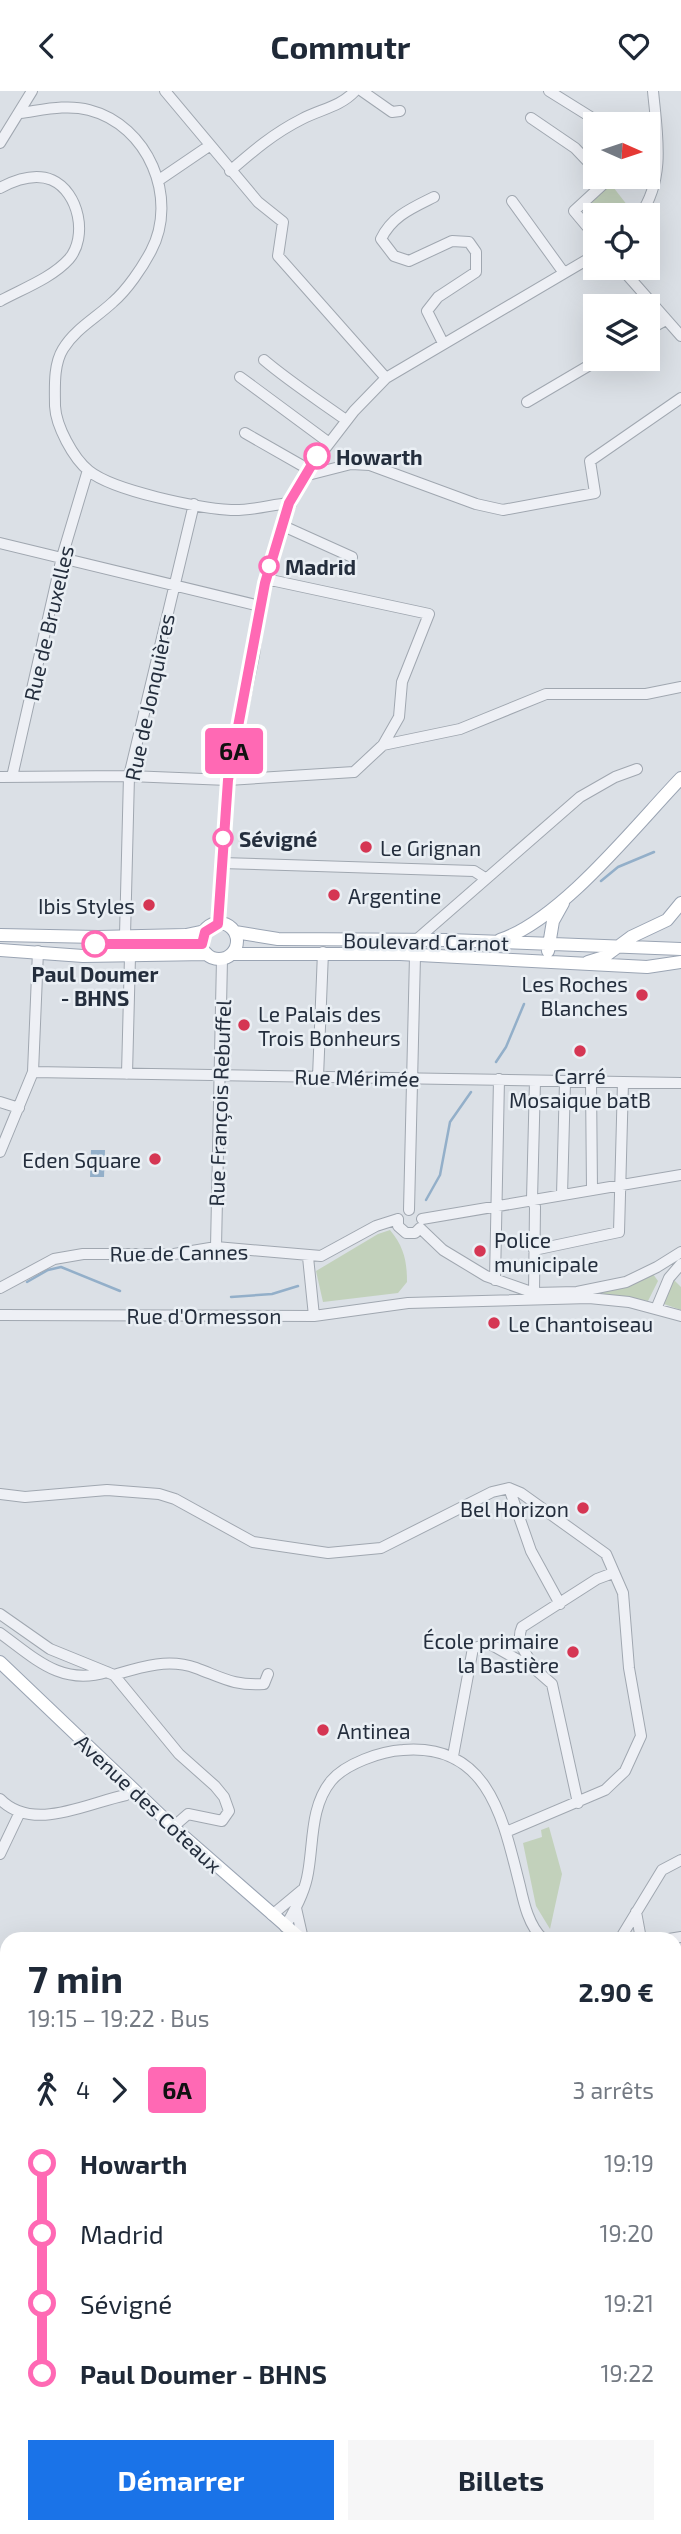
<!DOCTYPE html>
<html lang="fr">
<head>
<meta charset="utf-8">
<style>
	body { margin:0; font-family:"Exo 2",sans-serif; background:#f6f6f7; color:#1f2937; height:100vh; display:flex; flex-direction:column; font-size:26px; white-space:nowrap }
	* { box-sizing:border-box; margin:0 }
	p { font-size:23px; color:#747a83 }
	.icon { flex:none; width:38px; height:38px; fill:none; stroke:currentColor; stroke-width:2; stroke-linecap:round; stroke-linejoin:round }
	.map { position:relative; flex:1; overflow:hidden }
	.details { position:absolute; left:0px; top:1841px; width:682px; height:602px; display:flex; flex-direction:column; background:#fff; border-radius:21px 21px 0 0; box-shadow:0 7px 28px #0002 }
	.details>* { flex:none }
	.badge { padding:0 14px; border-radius:5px; font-size:24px; line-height:46px }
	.needle { width:46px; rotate:93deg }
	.buttons { position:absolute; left:583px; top:21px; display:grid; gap:14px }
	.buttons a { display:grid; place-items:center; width:77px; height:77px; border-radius:0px; background:#fff; box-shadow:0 7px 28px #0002; font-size:35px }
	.map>.badge { position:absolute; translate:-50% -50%; box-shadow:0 0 0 4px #fff }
	.legs { display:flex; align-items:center; gap:10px; height:77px; padding:0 28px; font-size:23px }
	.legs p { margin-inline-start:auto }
	.headline { display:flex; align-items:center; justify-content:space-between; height:119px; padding:0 28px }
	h1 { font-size:38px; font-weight:700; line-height:52px }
	.button { display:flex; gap:14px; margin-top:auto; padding:14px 28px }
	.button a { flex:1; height:80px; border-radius:0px; background:#1a73e8; color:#fff; font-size:28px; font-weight:700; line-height:80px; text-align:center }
	.button a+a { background:#f6f6f7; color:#1f2937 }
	ul { padding:0 28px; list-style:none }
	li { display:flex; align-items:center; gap:24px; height:70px; font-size:26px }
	li i { display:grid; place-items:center; width:10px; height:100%; margin:0 9px; background:currentColor }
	li i::after { content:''; width:18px; height:18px; margin:-9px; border:5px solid; border-radius:50%; background:#fff }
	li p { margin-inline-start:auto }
	li:first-child i { background:linear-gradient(#0000 50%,currentColor 0) }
	li:last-child i { background:linear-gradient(currentColor 50%,#0000 0) }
	header { display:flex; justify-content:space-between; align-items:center; height:91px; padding:0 28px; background:#fff; font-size:32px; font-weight:700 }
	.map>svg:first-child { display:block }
	.green { fill:#c2d1bb }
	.water { fill:#93afc9 }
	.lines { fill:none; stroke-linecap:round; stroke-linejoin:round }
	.stream { stroke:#93afc9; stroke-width:2.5 }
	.minor-casing { stroke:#a0a7b0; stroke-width:12 }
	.major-casing { stroke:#9aa4b3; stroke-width:14 }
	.minor { stroke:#eef0f5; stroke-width:10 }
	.major { stroke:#fff; stroke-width:12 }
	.line-1-casing { stroke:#fff; stroke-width:16 }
	.line-1 { stroke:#ff69b4; stroke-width:10 }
	.stop-1-dot { fill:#fff; stroke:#ff69b4; stroke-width:3.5 }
	.poi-dot { fill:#d53653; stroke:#eaeff4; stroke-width:2.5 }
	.labels { text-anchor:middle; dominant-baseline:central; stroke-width:5; stroke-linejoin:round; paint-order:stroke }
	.stop-label { font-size:21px; font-weight:bold; fill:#242e3d; stroke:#eaeff4; text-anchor:start }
	.street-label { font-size:21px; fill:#242e3d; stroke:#eaeff4 }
	.poi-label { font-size:21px; fill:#242e3d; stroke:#eaeff4; text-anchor:start }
</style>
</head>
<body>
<header><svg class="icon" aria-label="back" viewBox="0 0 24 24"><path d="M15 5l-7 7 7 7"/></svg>Commutr<svg class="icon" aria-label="heart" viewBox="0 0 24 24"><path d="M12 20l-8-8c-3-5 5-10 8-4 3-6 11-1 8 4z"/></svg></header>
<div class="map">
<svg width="681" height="2443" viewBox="0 0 681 2443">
	<rect width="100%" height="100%" fill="#dbe0e6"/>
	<path class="green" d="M610 92 631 119 627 124H595V140L584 125 585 118Z
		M390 1139C404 1156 407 1170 407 1191L398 1202 323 1211 316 1180 378 1143Z
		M653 1183 658 1190 648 1210 599 1202Z
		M674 1189 681 1196V1219L664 1213Z
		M549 1736 562 1783 550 1838 536 1815 523 1752 542 1746 541 1739Z"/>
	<path class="water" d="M91 1059H105L104 1086H90Z"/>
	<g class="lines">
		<path class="stream" d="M601 790 618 776 654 761
			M496 971 506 956 524 913
			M426 1109 440 1084 450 1031 471 1001
			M27 1191 48 1179 61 1176 120 1200
			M231 1206 272 1203 298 1195"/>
		<g class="minor-casing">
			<path id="minor" d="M165 0 258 111 283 131 278 165 386 287
				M362 0 392 21 400 20
				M549 0 602 33
				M20 22C43 19 67 13 89 19 148 34 179 107 151 160 142 177 127 199 113 211 96 227 75 238 63 258 53 274 55 298 55 315 56 335 73 367 89 380 114 400 198 417 231 419 251 420 270 414 289 412
				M531 27 575 57 595 78
				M0 52 32 0
				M230 80C253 60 274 42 302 28 321 18 340 16 355 0
				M159 89 209 55
				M0 97C15 89 35 82 52 89 79 101 88 146 69 168 52 187 22 198 0 210
				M434 106C412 117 392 125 381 148L394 165 409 170 452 150 469 151 476 161V181L438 206 427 220 443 252
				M512 110 564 182
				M640 124C666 87 657 43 653 0
				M595 145 574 120 611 86
				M621 177 681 245
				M648 239 666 229
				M264 269C290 291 318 309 346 329
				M240 286 328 351
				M527 311 600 268
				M245 342 308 378
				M304 385 351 373 370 374 476 413 503 419 595 402 590 370 681 307
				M281 434 352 466
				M0 452 260 515
				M266 488 429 523 402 591 399 626 383 654
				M0 686 129 685 228 689 354 681 383 654 460 638 546 603H646L681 596
				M12 686 62 466 88 379
				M221 772 474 780 485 787
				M218 833 228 689 254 564 260 515 281 434 304 385 354 320 386 287 595 164
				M125 844 129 685 194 413
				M415 850 580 706 615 686 637 678
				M33 981 681 992
				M127 983 130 865
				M318 986 323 861
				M591 991 592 1099
				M0 1011 19 1017
				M0 1061 33 981 38 860
				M562 1104 565 991
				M409 1119 415 865
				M398 1128V1135L406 1142H415L420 1137
				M422 1128 681 1084
				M420 1137 443 1159 486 1185 534 1202 577 1201 626 1191 657 1176 681 1161
				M216 1156 222 868
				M534 1159 619 1141 623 991
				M308 1166 314 1225
				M495 1189 499 988
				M0 1197 54 1168 83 1163H174L216 1156 321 1165 376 1135 398 1128
				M534 1202 535 1116 532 1108 535 990
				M656 1218 669 1187 681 1173
				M0 1224 314 1225 408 1212 589 1207 629 1211 681 1225
				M509 1397 531 1460 560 1513
				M0 1403 25 1406 107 1399 159 1403 175 1408 253 1451 328 1462 381 1457 492 1401 509 1397 521 1402 606 1463 623 1502 629 1577 641 1645 625 1680 605 1699 506 1741
				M0 1523 50 1558 114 1584 179 1663 215 1695 224 1706 229 1720 222 1730 188 1723 173 1736
				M0 1542C36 1568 61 1595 107 1581
				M535 1577C527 1564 515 1551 522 1536L597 1488 613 1482
				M114 1584C141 1576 168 1567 196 1577 223 1587 234 1595 264 1593L268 1583
				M453 1665 473 1557 490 1553 536 1579 552 1593 578 1712
				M0 1708C33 1742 87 1712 126 1704L134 1699
				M0 1763 20 1721
				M296 1817 303 1848
				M636 1821 641 1848
				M272 1824 302 1799
				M285 1836C294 1820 303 1805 307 1787 314 1756 309 1717 331 1690 345 1673 381 1660 403 1659 489 1652 503 1728 520 1795 524 1813 529 1835 543 1848
				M620 1848 662 1779 681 1769
				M669 1848 681 1846
				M676 2042H681
				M0 2128 7 2126
				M676 2163 681 2164
				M0 2180 7 2179
				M0 2232 7 2219
				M0 2280 7 2295
				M0 2362 7 2345
				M279 2436 280 2443
				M303 2436 315 2443"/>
		</g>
		<g class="major-casing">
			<path id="major" d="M201 850a18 18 0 1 1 36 0a18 18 0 1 1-36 0Z
				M235 841 278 848 449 849 681 858
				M0 844 98 846 186 844 205 840
				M500 849C562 828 635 735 681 687
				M0 859 83 865 207 863
				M548 860 553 830 563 812
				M232 863H400L647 876 681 871
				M588 871 604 866 631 846 667 829 681 812
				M0 1571 173 1736 301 1848
				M676 1903H681"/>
		</g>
		<use href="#minor" class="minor"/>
		<use href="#major" class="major"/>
	</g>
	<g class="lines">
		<g class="line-1-casing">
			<path id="line-1" d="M95 853H202L205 841 218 833 228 689 265 492 289 412 317 365"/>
		</g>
		<use href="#line-1" class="line-1"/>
	</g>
	<g class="stop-1-dot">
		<circle cx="317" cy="365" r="12"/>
		<circle cx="269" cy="475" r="9"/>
		<circle cx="223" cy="747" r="9"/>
		<circle cx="95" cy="853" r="12"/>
	</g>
	<g class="poi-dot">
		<circle cx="366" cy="756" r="7"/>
		<circle cx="334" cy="804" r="7"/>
		<circle cx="149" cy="814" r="7"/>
		<circle cx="642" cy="904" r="7"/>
		<circle cx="244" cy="934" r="7"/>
		<circle cx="580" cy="960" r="7"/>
		<circle cx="155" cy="1068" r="7"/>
		<circle cx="480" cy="1160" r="7"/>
		<circle cx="494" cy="1232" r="7"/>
		<circle cx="583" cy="1417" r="7"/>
		<circle cx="573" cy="1561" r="7"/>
		<circle cx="323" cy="1639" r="7"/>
	</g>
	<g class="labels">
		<g class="stop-label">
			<text x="336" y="365">Howarth</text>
			<text x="285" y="475">Madrid</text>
			<text x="239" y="747">Sévigné</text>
			<text x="95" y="882" text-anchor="middle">Paul Doumer<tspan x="95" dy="24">- BHNS</tspan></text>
		</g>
		<g class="street-label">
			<text transform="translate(48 532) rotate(-77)">Rue de Bruxelles</text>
			<text transform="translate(149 606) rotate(-78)">Rue de Jonquières</text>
			<text transform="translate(426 850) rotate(1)">Boulevard Carnot</text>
			<text transform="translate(357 986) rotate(1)">Rue Mérimée</text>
			<text transform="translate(219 1012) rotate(-88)">Rue François Rebuffel</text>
			<text transform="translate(179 1161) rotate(-1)">Rue de Cannes</text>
			<text x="204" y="1224">Rue d'Ormesson</text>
			<text transform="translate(149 1712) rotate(43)">Avenue des Coteaux</text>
		</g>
		<g class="poi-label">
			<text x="380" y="756">Le Grignan</text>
			<text x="348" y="804">Argentine</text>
			<text x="135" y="814" text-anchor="end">Ibis Styles</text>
			<text x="628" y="892" text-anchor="end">Les Roches<tspan x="628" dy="24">Blanches</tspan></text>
			<text x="258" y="922">Le Palais des<tspan x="258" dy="24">Trois Bonheurs</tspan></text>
			<text x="580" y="984" text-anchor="middle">Carré<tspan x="580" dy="24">Mosaique batB</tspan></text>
			<text x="141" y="1068" text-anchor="end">Eden Square</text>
			<text x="494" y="1148">Police<tspan x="494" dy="24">municipale</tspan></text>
			<text x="508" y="1232">Le Chantoiseau</text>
			<text x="569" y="1417" text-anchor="end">Bel Horizon</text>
			<text x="559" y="1549" text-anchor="end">École primaire<tspan x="559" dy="24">la Bastière</tspan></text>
			<text x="337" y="1639">Antinea</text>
		</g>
	</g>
</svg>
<div class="buttons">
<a><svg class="needle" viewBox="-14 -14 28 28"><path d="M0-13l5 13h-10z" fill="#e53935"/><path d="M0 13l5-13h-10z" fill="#747a83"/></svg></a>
<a><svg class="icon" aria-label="locate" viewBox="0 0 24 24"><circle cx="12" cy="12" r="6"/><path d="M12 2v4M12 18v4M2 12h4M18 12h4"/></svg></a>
<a><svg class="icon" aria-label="layers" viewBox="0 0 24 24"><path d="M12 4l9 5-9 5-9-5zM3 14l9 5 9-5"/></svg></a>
</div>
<b class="badge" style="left:234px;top:660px;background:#ff69b4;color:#111">6A</b>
<section class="details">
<div class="headline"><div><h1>7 min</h1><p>19:15 – 19:22 · Bus</p></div><b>2.90 €</b></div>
<div class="legs"><svg class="icon" aria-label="walk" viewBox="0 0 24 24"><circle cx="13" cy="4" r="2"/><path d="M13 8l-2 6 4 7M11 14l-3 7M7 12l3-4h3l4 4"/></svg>4<svg class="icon" aria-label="forward" viewBox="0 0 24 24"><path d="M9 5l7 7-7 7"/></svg><b class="badge" style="background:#ff69b4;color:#111">6A</b><p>3 arrêts</p></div>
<ul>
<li><i style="color:#ff69b4"></i><b>Howarth</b><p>19:19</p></li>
<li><i style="color:#ff69b4"></i><span>Madrid</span><p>19:20</p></li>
<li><i style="color:#ff69b4"></i><span>Sévigné</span><p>19:21</p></li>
<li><i style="color:#ff69b4"></i><b>Paul Doumer - BHNS</b><p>19:22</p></li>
</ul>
<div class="button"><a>Démarrer</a><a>Billets</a></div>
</section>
</div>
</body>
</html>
